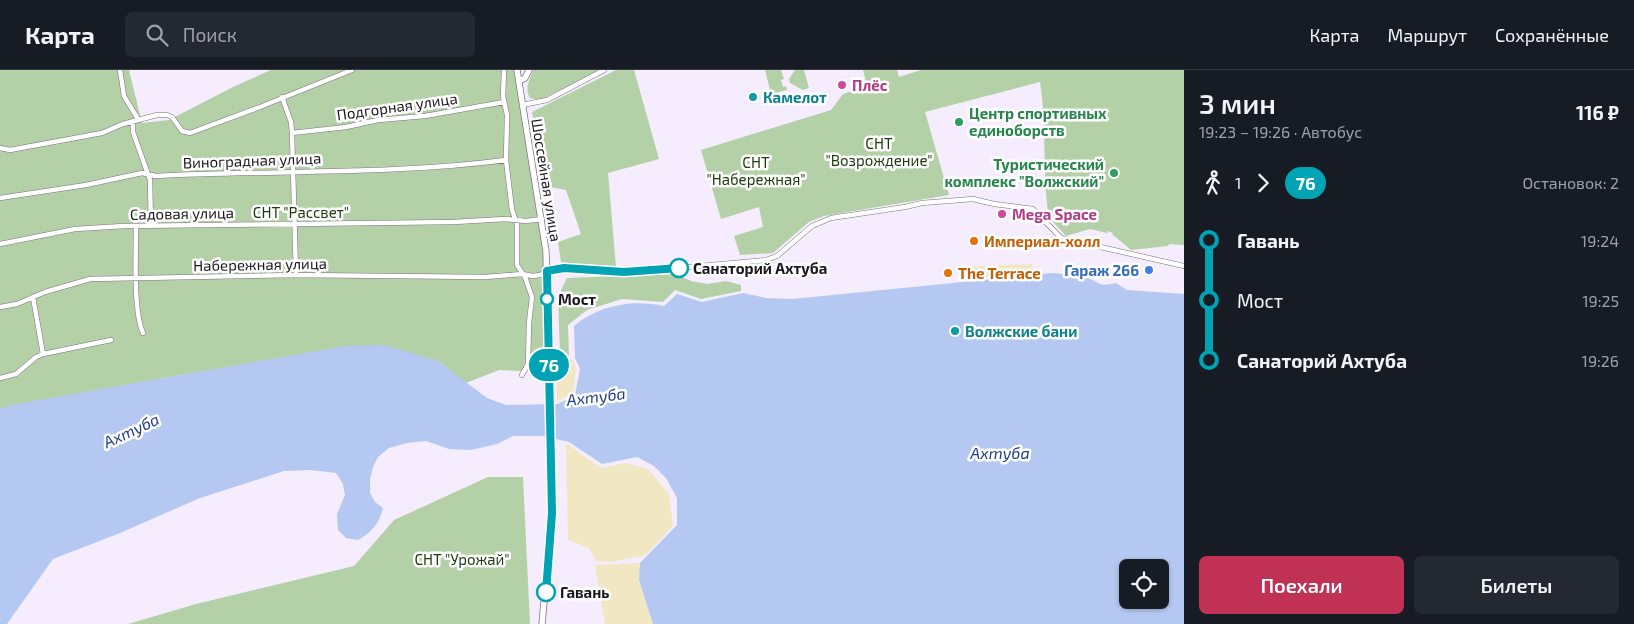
<!DOCTYPE html>
<html lang="ru">
<head>
<meta charset="utf-8">
<style>
	body { margin:0; font-family:"Exo 2",sans-serif; background:#242831; color:#f1f3f6; height:100vh; display:flex; flex-direction:column; font-size:19px; white-space:nowrap }
	* { box-sizing:border-box; margin:0 }
	p { font-size:16px; color:#9ea1a6 }
	.icon { flex:none; width:28px; height:28px; fill:none; stroke:currentColor; stroke-width:2; stroke-linecap:round; stroke-linejoin:round }
	.map { position:relative; flex:1; overflow:hidden }
	.side { display:flex; flex-direction:column; background:#171b24; width:450px }
	.side>* { flex:none }
	.badge { padding:0 10px; border-radius:16px; font-size:18px; line-height:32px }
	.tools { position:absolute; left:1119px; top:489px; display:grid; gap:10px }
	.tools a { display:grid; place-items:center; width:50px; height:50px; border-radius:8px; background:#171b24; box-shadow:0 1px 4px #0004; font-size:25px }
	.map>.badge { position:absolute; translate:-50% -50%; box-shadow:0 0 0 2px #fff }
	.legs { display:flex; align-items:center; gap:8px; height:55px; padding:0 15px; font-size:16px }
	.legs p { margin-inline-start:auto }
	.overview { display:flex; align-items:center; justify-content:space-between; height:85px; padding:0 15px }
	h1 { font-size:28px; font-weight:600; line-height:38px }
	.cta { display:flex; gap:10px; margin-top:auto; padding:10px 15px }
	.cta a { flex:1; height:58px; border-radius:8px; background:#c13156; color:#fff; font-size:20px; font-weight:600; line-height:58px; text-align:center }
	.cta a+a { background:#242831; color:#f1f3f6 }
	ul { padding:0 15px; list-style:none }
	li { display:flex; align-items:center; gap:18px; height:60px; font-size:19px }
	li i { display:grid; place-items:center; width:8px; height:100%; margin:0 6px; background:currentColor }
	li i::after { content:''; width:12px; height:12px; margin:-6px; border:4px solid; border-radius:50%; background:#171b24 }
	li p { margin-inline-start:auto }
	li:first-child i { background:linear-gradient(#0000 50%,currentColor 0) }
	li:last-child i { background:linear-gradient(currentColor 50%,#0000 0) }
	header { display:flex; align-items:center; gap:30px; box-sizing:border-box; height:70px; padding:0 25px; background:#171b24; border-bottom:1px solid #363941 }
	header strong { font-size:24px }
	nav { display:flex; gap:28px; margin-inline-start:auto; font-size:18px }
	.search { width:350px; height:45px; background:#242831; display:flex; align-items:center; gap:12px; box-sizing:border-box; padding:0 18px; border-radius:8px; color:#9ea1a6; font-size:19px }
	main { display:flex; flex:1; min-height:0 }
	.map>svg:first-child { display:block }
	.green { fill:#b3d0a7 }
	.sand { fill:#f1e7c2 }
	.water { fill:#b4c8f2; fill-rule:evenodd }
	.lines { fill:none; stroke-linecap:round; stroke-linejoin:round }
	.minor-casing { stroke:#7b7183; stroke-width:5.5 }
	.tertiary-casing { stroke:#7b7183; stroke-width:7 }
	.minor { stroke:#fff; stroke-width:4.5 }
	.tertiary { stroke:#fff; stroke-width:5.5 }
	.line-1-casing { stroke:#fff; stroke-width:11 }
	.line-1 { stroke:#00a3b4; stroke-width:8 }
	.hotel-dot { fill:#d1479c; stroke:#fff; stroke-width:2 }
	.culture-dot { fill:#0f9aa8; stroke:#fff; stroke-width:2 }
	.leisure-dot { fill:#2e9e5b; stroke:#fff; stroke-width:2 }
	.food-dot { fill:#e8710a; stroke:#fff; stroke-width:2 }
	.stop-1-dot { fill:#fff; stroke:#00a3b4; stroke-width:2.5 }
	.shop-dot { fill:#3f7fe0; stroke:#fff; stroke-width:2 }
	.labels { text-anchor:middle; dominant-baseline:central; stroke-width:5; stroke-linejoin:round; paint-order:stroke }
	.hotel-label { font-size:15px; font-weight:bold; fill:#b23c85; stroke:#fff; text-anchor:start }
	.culture-label { font-size:15px; font-weight:bold; fill:#0d838f; stroke:#fff; text-anchor:start }
	.street-label { font-size:15px; fill:#1b171e; stroke:#fff }
	.leisure-label { font-size:15px; font-weight:bold; fill:#27864d; stroke:#fff; text-anchor:start }
	.park-label { font-size:15px; fill:#1c3a0a; stroke:#fff }
	.food-label { font-size:15px; font-weight:bold; fill:#c56008; stroke:#fff; text-anchor:start }
	.stop-label { font-size:15px; font-weight:bold; fill:#1b171e; stroke:#fff; text-anchor:start }
	.shop-label { font-size:15px; font-weight:bold; fill:#366cbe; stroke:#fff; text-anchor:end }
	.water-label { font-size:16px; font-style:italic; fill:#1f3d8b; stroke:#fff }
</style>
</head>
<body>
<header>
<strong>Карта</strong>
<div class="search"><svg class="icon" aria-label="search" viewBox="0 0 24 24"><circle cx="10" cy="10" r="6"/><path d="M15 15l6 6"/></svg>Поиск</div>
<nav><a>Карта</a><a>Маршрут</a><a>Сохранённые</a></nav>
</header>
<main>
<div class="map">
<svg width="1184" height="554" viewBox="0 0 1184 554">
	<rect width="100%" height="100%" fill="#f5edfd"/>
	<path class="green" d="M0 0H129L142 53 169 50 233 17 271 0H515L544 179 545 235 544 302 499 300 466 313 438 291 359 276 175 306 0 339Z
		M533 0H600L540 30 530 28C524 19 530 9 533 0Z
		M616 0H634L659 89 608 103 616 197 586 196 561 192 558 172 581 164 566 120 545 116 532 42Z
		M765 0H781L784 9 781 10 783 17 786 16 787 20 771 24Z
		M795 0H804L809 18 803 20 790 13 789 9Z
		M863 0H897L899 7 921 0H1184V175L1169 174 1168 176 1131 180 1112 164 1113 163 1108 161 1107 163 1090 159 1066 166 1053 152 1051 141 1048 142C1042 99 1047 54 1040 12L925 42 949 125 824 146 809 152 773 183 740 185 734 166 763 157 759 137 721 149 701 80 831 40 843 24 867 16Z
		M675 204 691 211 707 214 726 211 741 215V221L701 229 675 220 663 232 622 229 587 240 568 255 569 287 560 283 558 226 567 208Z
		M488 407H523L530 554H128L196 534 354 496 394 450Z"/>
	<path class="sand" d="M1032 194 1033 205 962 208V197Z
		M557 282 573 290 576 298 573 324 557 331Z
		M566 373 591 391 603 398 625 393 648 399 669 424 673 456 646 485 611 492 596 491 589 478 568 470Z
		M640 493 639 510 653 554H605L595 495Z"/>
	<path class="water" d="M1052 203C1062 204 1075 204 1085 207 1100 211 1096 218 1116 213L1127 220 1184 224V554H653L639 510 640 493 677 455V428L666 408 654 396 637 387 602 394 569 372 543 366H513L497 374 471 380 449 379 426 371 407 373 389 378 378 387 373 397 370 409V423L375 432 383 438C379 454 372 462 358 470L346 468 338 460 337 444 345 425 343 414 336 403 310 400 284 401 200 428 120 463 53 489 7 554H0V339L11 335 345 276 384 275 438 291 487 328 506 335 558 334 575 325 580 299 575 288 574 256C599 235 632 229 664 236L677 224 702 232 743 223 766 228 792 229ZM1128 498H1160V530H1128Z"/>
	<g class="lines">
		<g class="minor-casing">
			<path id="minor" d="M120 0 124 26 138 49
				M504 0 503 26 507 45 506 90 512 140 517 154V195L525 207 532 227 529 253 528 294 522 305
				M282 27 291 52 292 63 296 205
				M522 35 547 30 604 0
				M133 51V62L150 110 151 156
				M292 63 346 57 378 50 425 46 504 32
				M0 78 10 80 102 63 123 54 157 45H167L172 47 182 61 190 63 260 37 352 0
				M0 128 86 115 142 103 156 106C273 100 390 105 506 90
				M136 156C136 183 133 241 143 263
				M0 174 75 159 124 156 454 152 505 149 526 151 542 149
				M33 227 43 284
				M0 237 17 234 45 222 90 209 296 205 485 207 522 204 533 206 540 205 552 199 564 198 624 203 766 190 777 186 812 156 831 148 905 137 922 133 973 129 994 134 1033 139 1061 168 1184 196
				M0 308 16 304 36 287 43 284 111 270"/>
		</g>
		<g class="tertiary-casing">
			<path id="tertiary" d="M517 0 546 181 552 443 542 554
				M519 11 525 8 529 0"/>
		</g>
		<use href="#minor" class="minor"/>
		<use href="#tertiary" class="tertiary"/>
	</g>
	<g class="lines">
		<g class="line-1-casing">
			<path id="line-1" d="M546 522 552 443 547 201 564 198 624 202 679 198"/>
		</g>
		<use href="#line-1" class="line-1"/>
	</g>
	<g class="hotel-dot">
		<circle cx="842" cy="15" r="5"/>
		<circle cx="1002" cy="144" r="5"/>
	</g>
	<g class="culture-dot">
		<circle cx="753" cy="27" r="5"/>
		<circle cx="955" cy="261" r="5"/>
	</g>
	<g class="leisure-dot">
		<circle cx="959" cy="52" r="5"/>
		<circle cx="1114" cy="103" r="5"/>
	</g>
	<g class="food-dot">
		<circle cx="974" cy="171" r="5"/>
		<circle cx="948" cy="203" r="5"/>
	</g>
	<g class="stop-1-dot">
		<circle cx="679" cy="198" r="9"/>
		<circle cx="547" cy="229" r="6"/>
		<circle cx="546" cy="522" r="9"/>
	</g>
	<circle class="shop-dot" cx="1149" cy="200" r="5"/>
	<g class="labels">
		<g class="hotel-label">
			<text x="852" y="15">Плёс</text>
			<text x="1012" y="144">Mega Space</text>
		</g>
		<g class="culture-label">
			<text x="763" y="27">Камелот</text>
			<text x="965" y="261">Волжские бани</text>
		</g>
		<g class="street-label">
			<text transform="translate(397 36) rotate(-8)">Подгорная улица</text>
			<text transform="translate(252 90) rotate(-2)">Виноградная улица</text>
			<text transform="translate(547 110) rotate(81)">Шоссейная улица</text>
			<text transform="translate(182 143) rotate(-1)">Садовая улица</text>
			<text transform="translate(260 194) rotate(-1)">Набережная улица</text>
		</g>
		<g class="leisure-label">
			<text x="969" y="43">Центр спортивных<tspan x="969" dy="17">единоборств</tspan></text>
			<text x="1104" y="94" text-anchor="end">Туристический<tspan x="1104" dy="17">комплекс "Волжский"</tspan></text>
		</g>
		<g class="park-label">
			<text x="879" y="73">СНТ<tspan x="879" dy="17">"Возрождение"</tspan></text>
			<text x="756" y="92">СНТ<tspan x="756" dy="17">"Набережная"</tspan></text>
			<text x="301" y="142">СНТ "Рассвет"</text>
			<text x="462" y="489">СНТ "Урожай"</text>
		</g>
		<g class="food-label">
			<text x="984" y="171">Империал-холл</text>
			<text x="958" y="203">The Terrace</text>
		</g>
		<g class="stop-label">
			<text x="693" y="198">Санаторий Ахтуба</text>
			<text x="558" y="229">Мост</text>
			<text x="560" y="522">Гавань</text>
		</g>
		<g class="shop-label">
			<text x="1139" y="200">Гараж 266</text>
		</g>
		<g class="water-label">
			<text transform="translate(596 326) rotate(-7)">Ахтуба</text>
			<text transform="translate(131 360) rotate(-25)">Ахтуба</text>
			<text x="1000" y="382">Ахтуба</text>
		</g>
	</g>
</svg>
<div class="tools">
<a><svg class="icon" aria-label="locate" viewBox="0 0 24 24"><circle cx="12" cy="12" r="6"/><path d="M12 2v4M12 18v4M2 12h4M18 12h4"/></svg></a>
</div>
<b class="badge" style="left:549px;top:295px;background:#00a3b4;color:#fff">76</b>
</div>
<section class="side">
<div class="overview"><div><h1>3 мин</h1><p>19:23 – 19:26 · Автобус</p></div><b>116 ₽</b></div>
<div class="legs"><svg class="icon" aria-label="walk" viewBox="0 0 24 24"><circle cx="13" cy="4" r="2"/><path d="M13 8l-2 6 4 7M11 14l-3 7M7 12l3-4h3l4 4"/></svg>1<svg class="icon" aria-label="forward" viewBox="0 0 24 24"><path d="M9 5l7 7-7 7"/></svg><b class="badge" style="background:#00a3b4;color:#fff">76</b><p>Остановок: 2</p></div>
<ul>
<li><i style="color:#00a3b4"></i><b>Гавань</b><p>19:24</p></li>
<li><i style="color:#00a3b4"></i><span>Мост</span><p>19:25</p></li>
<li><i style="color:#00a3b4"></i><b>Санаторий Ахтуба</b><p>19:26</p></li>
</ul>
<div class="cta"><a>Поехали</a><a>Билеты</a></div>
</section>
</main>
</body>
</html>
